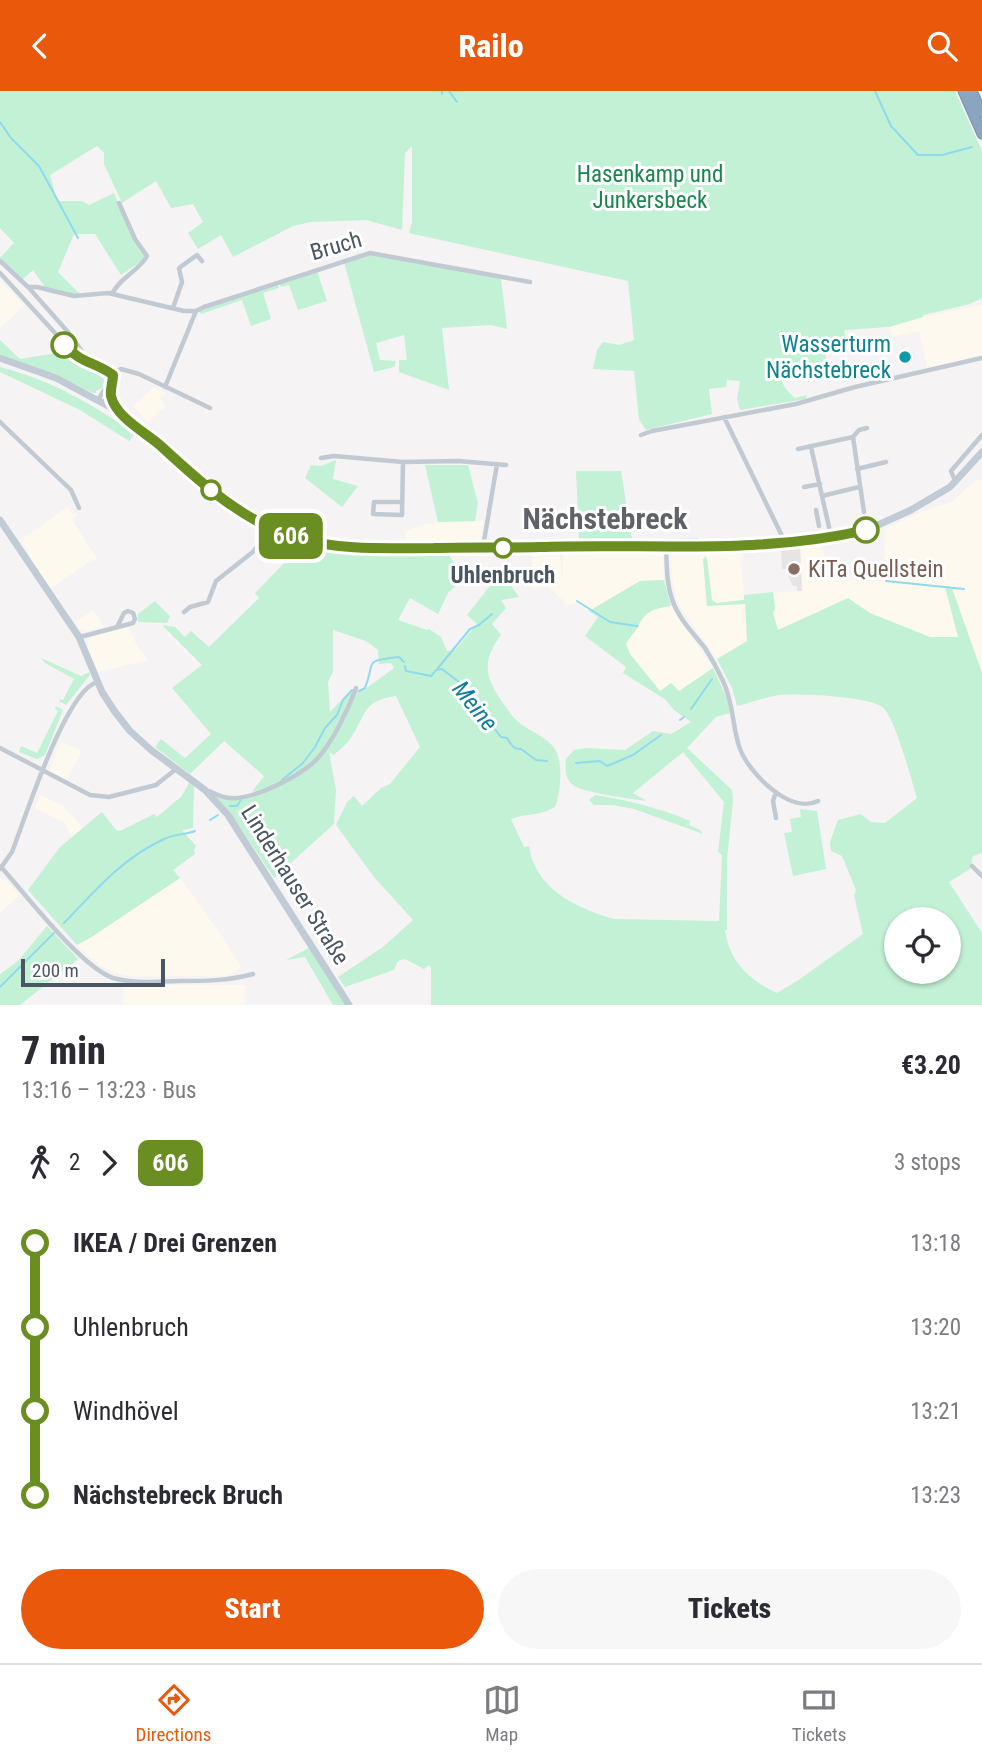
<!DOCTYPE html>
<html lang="en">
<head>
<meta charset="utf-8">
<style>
	body { margin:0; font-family:"Roboto Condensed",sans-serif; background:#f7f7f7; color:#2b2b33; height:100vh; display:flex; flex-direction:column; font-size:26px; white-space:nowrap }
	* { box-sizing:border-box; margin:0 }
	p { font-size:23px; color:#7c7c81 }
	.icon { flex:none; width:38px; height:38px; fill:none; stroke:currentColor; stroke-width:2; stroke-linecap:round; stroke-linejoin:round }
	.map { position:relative; height:914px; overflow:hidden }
	.sheet { display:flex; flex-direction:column; background:#fff; flex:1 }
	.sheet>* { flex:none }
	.badge { padding:0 14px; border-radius:10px; font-size:24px; line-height:46px }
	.buttons { position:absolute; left:884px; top:816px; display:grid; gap:14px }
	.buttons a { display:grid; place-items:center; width:77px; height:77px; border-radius:50%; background:#fff; box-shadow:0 2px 5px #0004; font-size:35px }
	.scale { position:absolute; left:21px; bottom:18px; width:144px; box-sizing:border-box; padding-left:7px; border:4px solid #4a5661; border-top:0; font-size:19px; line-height:24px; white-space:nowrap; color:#4a5661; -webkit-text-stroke:5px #fff; paint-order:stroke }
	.map>.badge { position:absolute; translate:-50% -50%; box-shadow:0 0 0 4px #fff }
	.legs { display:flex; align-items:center; gap:10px; height:77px; padding:0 21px; font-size:23px }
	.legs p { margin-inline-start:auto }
	.head { display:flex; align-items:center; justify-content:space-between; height:119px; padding:0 21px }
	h1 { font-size:38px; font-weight:800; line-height:52px }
	.cta { display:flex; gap:14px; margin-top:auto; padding:14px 21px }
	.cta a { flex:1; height:80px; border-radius:42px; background:#ea580c; color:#fff; font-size:28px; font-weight:800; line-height:80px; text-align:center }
	.cta a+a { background:#f7f7f7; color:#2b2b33 }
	ul { padding:0 21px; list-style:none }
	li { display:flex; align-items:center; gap:24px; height:84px; font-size:26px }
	li i { display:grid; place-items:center; width:10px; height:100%; margin:0 9px; background:currentColor }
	li i::after { content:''; width:18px; height:18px; margin:-9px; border:5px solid; border-radius:50%; background:#fff }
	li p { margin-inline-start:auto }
	li:first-child i { background:linear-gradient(#0000 50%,currentColor 0) }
	li:last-child i { background:linear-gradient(currentColor 50%,#0000 0) }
	header { display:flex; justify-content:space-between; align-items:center; height:91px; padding:0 21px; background:#ea580c; color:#fff; font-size:32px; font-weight:800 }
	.menu { display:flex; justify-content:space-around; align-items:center; height:98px; border-top:2px solid #e1e1e2; background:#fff; font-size:19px; color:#7c7c81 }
	.menu a { display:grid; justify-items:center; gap:4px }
	.menu .active { color:#ea580c }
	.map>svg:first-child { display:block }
	.commercial { fill:#fdf9ef }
	.education { fill:#e6e4e5 }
	.green { fill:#c3f1d5; fill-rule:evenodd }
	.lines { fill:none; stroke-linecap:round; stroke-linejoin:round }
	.stream { stroke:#90daee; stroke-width:2 }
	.motorway-casing { stroke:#7690ad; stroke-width:11 }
	.minor { stroke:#c1cad2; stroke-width:4.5 }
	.secondary { stroke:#c1cbd6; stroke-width:7 }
	.motorway { stroke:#8ba5c1; stroke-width:9 }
	.line-1-casing { stroke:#fff; stroke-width:16 }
	.line-1 { stroke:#6b8e23; stroke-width:10 }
	.stop-1-dot { fill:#fff; stroke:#6b8e23; stroke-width:3.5 }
	.culture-dot { fill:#0f9aa8; stroke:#fff; stroke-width:2.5 }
	.education-dot { fill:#8d6e63; stroke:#fff; stroke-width:2.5 }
	.labels { text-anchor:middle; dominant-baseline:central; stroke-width:6; stroke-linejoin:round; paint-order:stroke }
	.park-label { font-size:23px; fill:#17864f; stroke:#fff }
	.street-label { font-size:23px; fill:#4a5661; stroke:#fff }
	.culture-label { font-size:23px; fill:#0d838f; stroke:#fff; text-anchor:end }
	.education-label { font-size:23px; fill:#785e54; stroke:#fff; text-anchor:start }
	.stop-label { font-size:23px; font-weight:bold; fill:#4a5661; stroke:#fff }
	.water-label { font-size:24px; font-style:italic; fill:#0c7c9b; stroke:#fff }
	.district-label { font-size:30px; font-weight:bold; fill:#5f6368; stroke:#fff }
</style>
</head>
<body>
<header><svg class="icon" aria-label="back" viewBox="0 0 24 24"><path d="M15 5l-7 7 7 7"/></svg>Railo<svg class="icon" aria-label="search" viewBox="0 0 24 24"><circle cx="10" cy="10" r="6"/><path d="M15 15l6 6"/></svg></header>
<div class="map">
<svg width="982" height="914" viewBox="0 0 982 914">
	<rect width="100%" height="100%" fill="#f5f3f3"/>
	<path class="commercial" d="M0 189 24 215 0 237Z
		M982 214V264L927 277 919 240 892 246 889 236 923 226Z
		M154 296 166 302 160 307 166 315 148 331 133 315Z
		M982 389V582L953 500 946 496 959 546H930L869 522 854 512 777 539 773 523 775 517 774 501 802 500 800 456 821 454 824 465 852 489 884 490 885 438 916 423 953 410 975 390Z
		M67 416 72 422 78 423 72 429 97 467 95 470 93 468 50 498 21 449Z
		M484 430 480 450 406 452V440L420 434 438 431Z
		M704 458H740L744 509 716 512 712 509 707 468V515L745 513 747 550 717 568 682 519 676 508 672 486 671 467 673 461Z
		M658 460 663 465 664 489 640 490 589 520 577 512 568 514 547 494 533 498 532 463 560 462 562 492 563 462Z
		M671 515 713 577 679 600H660L630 563 626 553 630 545 638 537 639 531 648 522 655 517Z
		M93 519 104 536 88 540 79 537 75 531Z
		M129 536 137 555 148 569 98 581 88 557V549L91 546Z
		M61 651 82 660 66 689 49 680Z
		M40 704 63 715 83 737 72 746 63 731 35 717Z
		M0 787 7 790 20 804 0 822Z
		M180 787 224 848 241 876 232 883 227 885H129L115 882 99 874 77 854 93 845Z
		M123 894H245V914H123Z"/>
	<path class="education" d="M800 456 802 500H797V495H793L788 485V478H782L781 457Z"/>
	<path class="green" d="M0 0H955L982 60V207L970 213 923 224V226L889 236 844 239 846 253 827 255 824 276 781 286C783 297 787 299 795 307L807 304 806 308 740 319 737 309 740 290 727 289 726 296 709 298 712 323 646 339 639 328 634 280 593 278 597 259 603 251 619 254 634 249 628 190 409 142 412 131V55L405 62 402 139 366 129 311 131 293 135 233 166 221 144 198 158 188 142 203 131 193 113 171 117 156 90 122 112 104 73V62L97 55 50 84 57 110H82L89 114 114 102 128 137 145 164 140 171 121 184 95 143H74L58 181 80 203H72L45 196 33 179 22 189 0 167 14 152 0 137Z
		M365 164H376L501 187 507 238 491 234 442 237 449 299 399 281V269H407L404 244 376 252 380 269 396 270 394 276 374 281 344 171Z
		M317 180 327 210 298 219 289 194 281 196 279 192Z
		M277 193 279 197 263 202 271 228 251 235 242 209 201 223 199 220Z
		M0 249 20 268 64 261 81 276 84 273 101 280 105 286 102 297 96 300V302H93L43 279 0 263Z
		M0 276C49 288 94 314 135 343L129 350 80 319 0 281Z
		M336 369 333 388 358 395 342 416 305 387 311 374 321 375Z
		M425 374H468L478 412 475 430 438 431Z
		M576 380H621L632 448 579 449Z
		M303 453C350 464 399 462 448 463L464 487 448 502 438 523 410 507 398 529 427 539 429 538 441 546 447 560 455 559 477 533 467 524 501 481 519 506 501 509 506 517 492 533 501 544C481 571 485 586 503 612 507 617 511 624 516 629 528 640 546 645 555 658 563 670 561 703 555 716 541 725 526 722 511 728L524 756 529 755C535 798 576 817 614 828L719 830 722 764 718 761 724 711 683 661 633 702 647 710C632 708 583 702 573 694 565 689 565 676 566 668L574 659 586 657 625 659 653 640 671 643 691 631 674 619 665 608 623 582 626 576 585 545 598 526 589 520 640 490 664 489 671 515C659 517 648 518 641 530 636 537 642 532 636 539 632 544 629 547 626 553L630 563 660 600 671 592 679 600 713 577 726 605 730 622 716 626 687 657 732 699 733 709 727 769V839H725C729 870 749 889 777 902L797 890 863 843 854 804 856 799 842 765 831 760 830 751 838 729 861 723 871 731 885 732 917 707C911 688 895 625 882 616 868 605 798 602 779 604 765 606 751 612 737 615L732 597 717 568 747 550 745 513 707 515 703 469 705 465 707 468 712 509 716 512 744 509V504L773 501 775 517 773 522 778 539 848 507 870 522 930 546H958L945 496 949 495 953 500 982 582V762L973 765 970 778 949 791 982 842V914H431V877L429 874 424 878 405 868 398 870 394 879 345 896 338 886 383 856 413 829 374 786 336 734 347 711 354 705 362 715 381 697 390 693 420 656 396 605C361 610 367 624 350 648 346 654 339 659 334 664L329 661 336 699 334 733 274 787 240 736 213 703C233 713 252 704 271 695L252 701 264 685 224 650 190 683 155 656 161 648 185 667 211 643 172 597 202 574 162 534 175 536 185 546 191 540 209 556 259 507 255 502ZM333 539 366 550 378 559 379 573 391 572 394 577 364 599H351L330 621 328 591 333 581ZM896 828H948V880H896Z
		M155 510 170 525 167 532 138 531V523Z
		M41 567 81 585 89 581 90 584 66 614 59 610 60 608 63 609 74 588 45 572Z
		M56 615 63 619 45 664 37 668 19 661 21 655 37 662 58 620 55 618Z
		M190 690 194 693 193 737 182 739 196 755 194 759 195 763 173 779 180 787 93 845 77 854 28 799 60 756 102 721 116 739 120 740 154 723 157 726 182 705Z
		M595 704C627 709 660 717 690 730L689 734 700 739 703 743 634 718 613 714H594L589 709Z
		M800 718 817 720 826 778 793 785 784 742 792 741 790 728 801 726Z
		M47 835 78 868 20 914H0V883L18 870Z
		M309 857 345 914H333L305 866 286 869Z"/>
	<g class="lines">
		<path class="stream" d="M449 0 457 11
			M875 0 891 35 918 64H942L972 56
			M442 3V0
			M0 31 11 47 39 75 78 147
			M669 449 697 448
			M886 490 964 498
			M577 510 610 531 637 535
			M405 575 406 580 431 585 436 579 442 578 464 595 482 617 483 623 501 646 507 647C511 653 513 659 521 658L536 669 547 670
			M438 577 470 538 479 534 492 523
			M359 600 365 597C376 570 362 570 399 566L404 571
			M691 618 712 588
			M680 629 684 626
			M576 672 600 670 607 675 633 664 661 644
			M282 689 303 672 315 656 325 637 337 624 343 609 352 599
			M230 715H237L241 709
			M210 729 218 724
			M64 832C96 799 121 768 164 748 173 743 185 744 195 740
			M0 896 54 842"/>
		<g class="motorway-casing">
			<path id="motorway" d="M963 0 982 43
				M972 0 982 22"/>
		</g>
		<path class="minor" d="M0 170 28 196H37L74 205 108 202 184 220H196L204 216 370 162 530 191
			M0 182 77 266 113 284 109 305 103 311
			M29 197 68 241 92 274
			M112 203C120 186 139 180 147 165L135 148 119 112
			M173 217 182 191 179 177 197 164 202 170
			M111 282 121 278 139 283 210 317
			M165 296 196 220
			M98 309 106 296 110 282
			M724 326 785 451
			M0 331 71 399 79 417
			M641 344 652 340 796 313 855 296 982 267
			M853 346 864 421
			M811 356 831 445
			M798 358 853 346 859 339 867 337
			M321 367 334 365 403 371 458 370 506 374
			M857 378 886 371
			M955 390 951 380 982 344
			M804 396 820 393
			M822 405 859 396
			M402 411H374L373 423 402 424 403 371
			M816 419 819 435
			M666 455C667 473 666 491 672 508 678 527 693 542 705 557 712 568 718 579 723 590 734 613 732 636 740 658 749 682 790 724 818 710
			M483 456 497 373
			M184 521 190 516 208 511 216 490 254 460 269 436
			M80 546 133 532 135 528 133 522 128 520 124 522 117 536
			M0 657 90 704 109 706 156 694 176 678
			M209 700C215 703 223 707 230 707 253 709 301 685 317 668 332 652 348 619 356 597
			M776 727 773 710 776 701
			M972 775 982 785
			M2 777C27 805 81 876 113 887 134 893 157 891 178 890 204 890 228 890 253 883
			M0 778 12 761C25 728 66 597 98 591"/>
		<path class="secondary" d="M0 267 56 287 110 316 148 344 204 394 249 425 297 447 335 454 503 457 803 450 867 439 911 419 950 396 982 361
			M0 429 79 546 102 601 115 621 130 640 151 659 205 699 228 724 349 914"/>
		<use href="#motorway" class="motorway"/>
	</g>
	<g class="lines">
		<g class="line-1-casing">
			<path id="line-1" d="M64 254C82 273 96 271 113 284 113 291 110 298 111 305 116 327 147 342 162 356 202 393 244 431 297 447 341 460 388 457 434 457 469 456 504 457 539 456 648 452 759 464 866 439"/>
		</g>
		<use href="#line-1" class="line-1"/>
	</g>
	<g class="stop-1-dot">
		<circle cx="64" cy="254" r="12"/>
		<circle cx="211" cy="399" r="9"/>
		<circle cx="866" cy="439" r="12"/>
		<circle cx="503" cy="457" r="9"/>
	</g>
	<circle class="culture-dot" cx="905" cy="266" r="7"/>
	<circle class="education-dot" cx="794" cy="478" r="7"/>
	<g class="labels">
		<g class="park-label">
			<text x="650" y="83">Hasenkamp und<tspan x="650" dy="26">Junkersbeck</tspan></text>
		</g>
		<g class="street-label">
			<text transform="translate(336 155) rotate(-16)">Bruch</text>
			<text transform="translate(295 794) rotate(58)">Linderhauser Straße</text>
		</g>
		<g class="culture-label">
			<text x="891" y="253">Wasserturm<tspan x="891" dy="26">Nächstebreck</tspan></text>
		</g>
		<g class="education-label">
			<text x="808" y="478">KiTa Quellstein</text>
		</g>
		<g class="stop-label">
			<text x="503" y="484">Uhlenbruch</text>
		</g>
		<g class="water-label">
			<text transform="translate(475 615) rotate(51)">Meine</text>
		</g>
		<g class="district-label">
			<text x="605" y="427">Nächstebreck</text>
		</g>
	</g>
</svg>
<div class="buttons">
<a><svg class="icon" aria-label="locate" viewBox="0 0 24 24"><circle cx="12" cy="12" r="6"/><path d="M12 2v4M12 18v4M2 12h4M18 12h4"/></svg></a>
</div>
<div class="scale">200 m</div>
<b class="badge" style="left:291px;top:445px;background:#6b8e23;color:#fff">606</b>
</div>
<section class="sheet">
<div class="head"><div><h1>7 min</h1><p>13:16 – 13:23 · Bus</p></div><b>€3.20</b></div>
<div class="legs"><svg class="icon" aria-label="walk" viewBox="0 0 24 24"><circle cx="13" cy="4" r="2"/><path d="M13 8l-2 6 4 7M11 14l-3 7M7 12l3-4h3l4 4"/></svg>2<svg class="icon" aria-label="forward" viewBox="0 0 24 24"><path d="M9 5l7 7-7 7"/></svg><b class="badge" style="background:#6b8e23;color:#fff">606</b><p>3 stops</p></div>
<ul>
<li><i style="color:#6b8e23"></i><b>IKEA / Drei Grenzen</b><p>13:18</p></li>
<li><i style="color:#6b8e23"></i><span>Uhlenbruch</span><p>13:20</p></li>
<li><i style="color:#6b8e23"></i><span>Windhövel</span><p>13:21</p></li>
<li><i style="color:#6b8e23"></i><b>Nächstebreck Bruch</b><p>13:23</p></li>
</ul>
<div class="cta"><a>Start</a><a>Tickets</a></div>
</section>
<nav class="menu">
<a class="active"><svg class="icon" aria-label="directions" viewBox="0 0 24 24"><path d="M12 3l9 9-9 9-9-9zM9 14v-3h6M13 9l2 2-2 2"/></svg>Directions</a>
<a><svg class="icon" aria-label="map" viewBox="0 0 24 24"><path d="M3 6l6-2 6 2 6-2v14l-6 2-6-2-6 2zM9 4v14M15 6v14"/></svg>Map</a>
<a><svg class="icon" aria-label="tickets" viewBox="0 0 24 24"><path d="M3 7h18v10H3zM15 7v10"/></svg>Tickets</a>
</nav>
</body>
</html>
